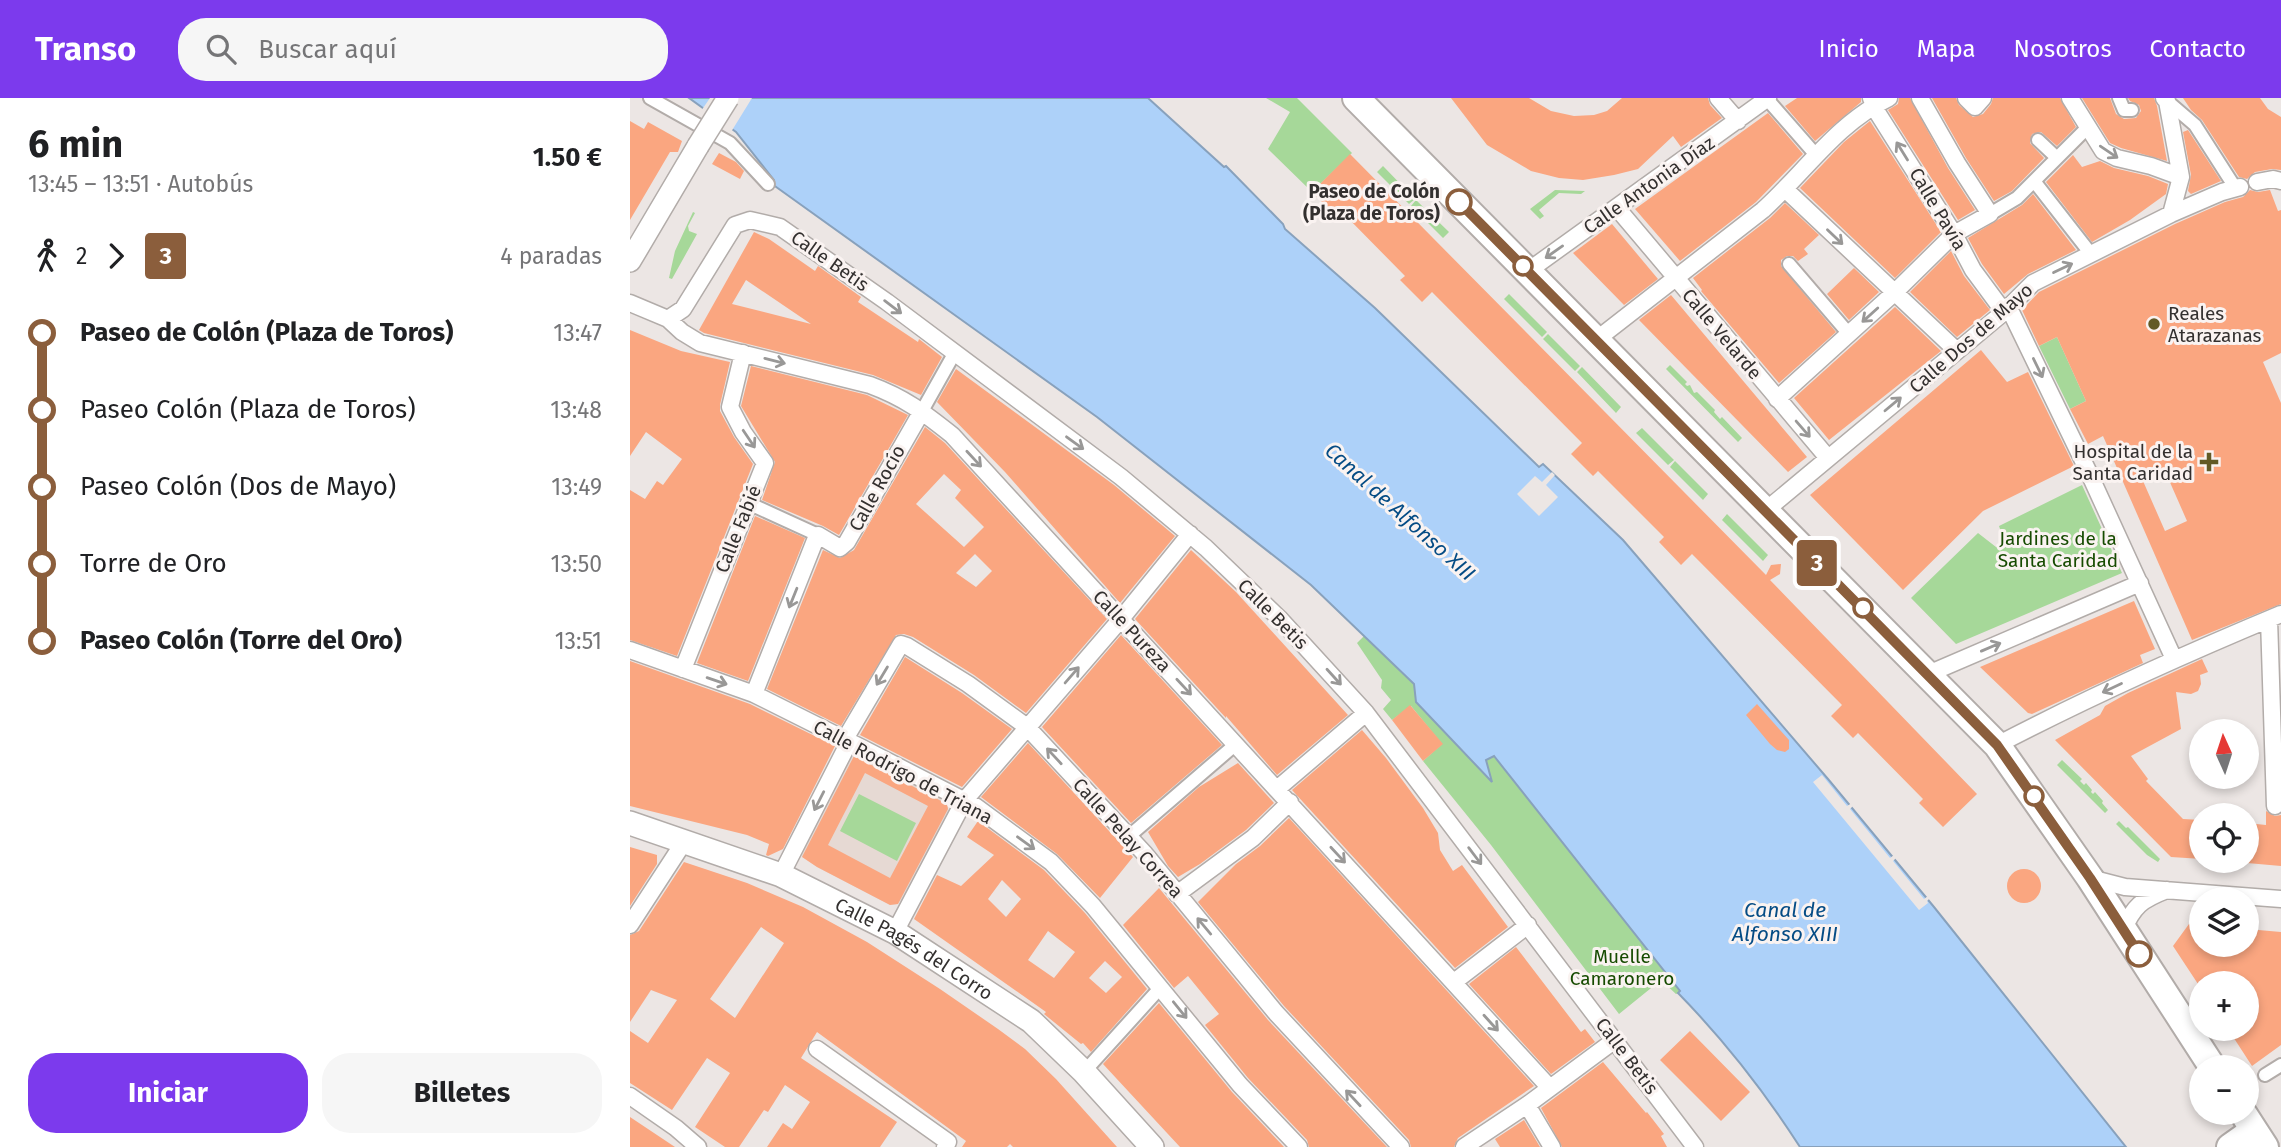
<!DOCTYPE html>
<html lang="es">
<head>
<meta charset="utf-8">
<style>
	body { margin:0; font-family:"Fira Sans",sans-serif; background:#f6f6f6; color:#202124; height:100vh; display:flex; flex-direction:column; font-size:26px; white-space:nowrap }
	* { box-sizing:border-box; margin:0 }
	p { font-size:23px; color:#757577 }
	.icon { flex:none; width:38px; height:38px; fill:none; stroke:currentColor; stroke-width:2; stroke-linecap:round; stroke-linejoin:round }
	.map { position:relative; flex:1; overflow:hidden }
	.panel { display:flex; flex-direction:column; background:#fff; width:630px }
	.panel>* { flex:none }
	.badge { padding:0 14px; border-radius:5px; font-size:24px; line-height:46px }
	.needle { width:46px; rotate:357deg }
	.tools { position:absolute; left:1559px; top:621px; display:grid; gap:14px }
	.tools a { display:grid; place-items:center; width:70px; height:70px; border-radius:50%; background:#fff; box-shadow:0 4px 10px #0003; font-size:35px }
	.map>.badge { position:absolute; translate:-50% -50%; box-shadow:0 0 0 4px #fff }
	.legs { display:flex; align-items:center; gap:10px; height:77px; padding:0 28px; font-size:23px }
	.legs p { margin-inline-start:auto }
	.summary { display:flex; align-items:center; justify-content:space-between; height:119px; padding:0 28px }
	h1 { font-size:38px; font-weight:700; line-height:52px }
	.action { display:flex; gap:14px; margin-top:auto; padding:14px 28px }
	.action a { flex:1; height:80px; border-radius:28px; background:#7c3aed; color:#fff; font-size:28px; font-weight:700; line-height:80px; text-align:center }
	.action a+a { background:#f6f6f6; color:#202124 }
	ul { padding:0 28px; list-style:none }
	li { display:flex; align-items:center; gap:24px; height:77px; font-size:26px }
	li i { display:grid; place-items:center; width:10px; height:100%; margin:0 9px; background:currentColor }
	li i::after { content:''; width:18px; height:18px; margin:-9px; border:5px solid; border-radius:50%; background:#fff }
	li p { margin-inline-start:auto }
	li:first-child i { background:linear-gradient(#0000 50%,currentColor 0) }
	li:last-child i { background:linear-gradient(currentColor 50%,#0000 0) }
	header { display:flex; align-items:center; gap:42px; box-sizing:border-box; height:98px; padding:0 35px; background:#7c3aed; color:#fff }
	header strong { font-size:33px }
	nav { display:flex; gap:38px; margin-inline-start:auto; font-size:24px }
	.search { width:490px; height:63px; background:#f6f6f6; display:flex; align-items:center; gap:18px; box-sizing:border-box; padding:0 24px; border-radius:28px; color:#757577; font-size:26px }
	main { display:flex; flex:1; min-height:0 }
	.map>svg:first-child { display:block }
	.built { fill:#e6d9d3 }
	.green { fill:#a6d899 }
	.water { fill:#add1f9; stroke:#88a1bc; stroke-width:2 }
	.pier { fill:#ece6e4 }
	.building { fill:#faa680; fill-rule:evenodd }
	.lines { fill:none; stroke-linecap:round; stroke-linejoin:round }
	.pedestrian-casing { stroke:#b2aca9; stroke-width:16 }
	.minor-casing { stroke:#b2aca9; stroke-width:19 }
	.tertiary-casing { stroke:#b2aca9; stroke-width:24 }
	.secondary-casing { stroke:#b2aca9; stroke-width:26 }
	.primary-casing { stroke:#b2aca9; stroke-width:30 }
	.pedestrian { stroke:#fff; stroke-width:12 }
	.minor { stroke:#fff; stroke-width:16 }
	.tertiary { stroke:#fff; stroke-width:21 }
	.secondary { stroke:#fff; stroke-width:23 }
	.primary { stroke:#fff; stroke-width:26 }
	.tertiary-bridge-casing { stroke:#b2aca9; stroke-width:24; stroke-linecap:butt }
	.tertiary-bridge { stroke:#fff; stroke-width:21 }
	.oneway { stroke:#999897 }
	.line-1-casing { stroke:#fff; stroke-width:16 }
	.line-1 { stroke:#8b5e3c; stroke-width:10 }
	.stop-1-dot { fill:#fff; stroke:#8b5e3c; stroke-width:3.5 }
	.poi-dot { fill:#625a26; stroke:#faf3f1; stroke-width:2.5 }
	.labels { text-anchor:middle; dominant-baseline:central; stroke-width:6; stroke-linejoin:round; paint-order:stroke }
	.street-label { font-size:19px; fill:#33302f; stroke:#faf3f1 }
	.stop-label { font-size:19px; font-weight:bold; fill:#33302f; stroke:#faf3f1; text-anchor:end }
	.poi-label { font-size:19px; fill:#33302f; stroke:#faf3f1; text-anchor:start }
	.park-label { font-size:19px; fill:#164b00; stroke:#faf3f1 }
	.water-label { font-size:21px; font-style:italic; fill:#054c85; stroke:#faf3f1 }
</style>
</head>
<body>
<header>
<strong>Transo</strong>
<div class="search"><svg class="icon" aria-label="search" viewBox="0 0 24 24"><circle cx="10" cy="10" r="6"/><path d="M15 15l6 6"/></svg>Buscar aquí</div>
<nav><a>Inicio</a><a>Mapa</a><a>Nosotros</a><a>Contacto</a></nav>
</header>
<main>
<section class="panel">
<div class="summary"><div><h1>6 min</h1><p>13:45 – 13:51 · Autobús</p></div><b>1.50 €</b></div>
<div class="legs"><svg class="icon" aria-label="walk" viewBox="0 0 24 24"><circle cx="13" cy="4" r="2"/><path d="M13 8l-2 6 4 7M11 14l-3 7M7 12l3-4h3l4 4"/></svg>2<svg class="icon" aria-label="forward" viewBox="0 0 24 24"><path d="M9 5l7 7-7 7"/></svg><b class="badge" style="background:#8b5e3c;color:#fff">3</b><p>4 paradas</p></div>
<ul>
<li><i style="color:#8b5e3c"></i><b>Paseo de Colón (Plaza de Toros)</b><p>13:47</p></li>
<li><i style="color:#8b5e3c"></i><span>Paseo Colón (Plaza de Toros)</span><p>13:48</p></li>
<li><i style="color:#8b5e3c"></i><span>Paseo Colón (Dos de Mayo)</span><p>13:49</p></li>
<li><i style="color:#8b5e3c"></i><span>Torre de Oro</span><p>13:50</p></li>
<li><i style="color:#8b5e3c"></i><b>Paseo Colón (Torre del Oro)</b><p>13:51</p></li>
</ul>
<div class="action"><a>Iniciar</a><a>Billetes</a></div>
</section>
<div class="map">
<svg width="1651" height="1049" viewBox="0 0 1651 1049">
	<rect width="100%" height="100%" fill="#ece6e4"/>
	<path class="built" d="M224 658H230L313 701 318 707V713L273 801 268 806 260 807 187 769 172 758V750L219 662Z"/>
	<path class="green" d="M636 0H667L722 55 682 94 638 51 660 14Z
		M753 68 785 101 779 106 747 74Z
		M925 92 955 93 951 96 929 95 909 112 914 118 910 121 900 111Z
		M786 102 819 134 813 140 781 108Z
		M63 114 65 115 58 128 59 133 67 136 42 181 39 180 45 153Z
		M879 196 917 234 912 239 874 201Z
		M918 236 950 268 945 273 913 241Z
		M1427 239 1456 303 1440 311 1409 248Z
		M1040 267 1057 284 1055 286 1057 288 1060 287 1064 295 1067 294 1085 312 1084 314 1090 321 1092 319 1112 340 1108 344 1036 271Z
		M952 269 991 309 986 315 947 274Z
		M1012 330 1044 362 1038 367 1006 335Z
		M1045 363 1078 396 1073 402 1040 369Z
		M1452 387 1492 475 1326 546 1281 500 1348 435 1366 449 1375 446 1369 428Z
		M1097 416 1138 457 1133 463 1092 422Z
		M734 538 784 586 786 604 861 682 856 662 863 657 1051 894 1046 896 1031 882 989 916 861 747 793 663 812 646 781 608 762 622 753 611 761 602 751 590 752 582 727 545Z
		M1432 662 1452 681 1450 683 1454 687 1456 685 1462 692 1461 694 1463 696 1465 694 1473 703 1472 705 1478 712 1475 715 1427 667Z
		M229 696 286 725 267 763 210 733Z
		M1489 723 1496 730 1498 729 1530 761 1528 764 1517 757 1486 726Z"/>
	<path class="water" d="M59 0H518L594 69 596 68 653 126 655 131 745 210 909 369 913 366 993 442 1198 681 1304 809 1496 1049H1170C1134 993 1095 943 1048 895L1050 893 864 658 856 662 862 684 786 604 784 586 681 487 467 319 142 86 144 82 106 34Z"/>
	<path class="pier" d="M80 0H122L101 34 71 13Z
		M922 374 925 377 916 387 928 399 909 418 887 396 905 378 912 384Z
		M1192 677 1217 708 1222 705 1224 707 1220 711 1260 760 1264 757 1266 760 1263 763 1294 801 1298 798 1300 800 1297 803 1298 805 1289 812 1183 684Z"/>
	<path class="building" d="M821 0H899L921 13 944 18 964 17 977 13 992 0H1078L1080 7 1092 20 1051 49 1043 38 1008 71 984 77 953 82 929 80 901 73 857 47Z
		M1167 0H1231V4L1185 43 1155 8Z
		M1269 0H1280L1318 70 1345 112 1328 122 1258 12 1268 6Z
		M1302 0H1326L1329 7 1343 19 1353 16 1361 6 1363 0H1430L1446 29 1427 48 1411 34 1402 36 1400 45 1414 60 1382 93 1364 103 1336 60Z
		M1452 0H1480L1486 16 1494 21 1506 20 1511 13 1509 7 1500 3 1498 0H1524L1527 8 1537 63 1491 50 1480 45Z
		M1553 0H1630L1638 11 1651 19V72L1642 71 1625 74 1617 81 1609 79 1572 22 1561 12Z
		M1138 15 1173 56 1126 104 1050 163 1005 111Z
		M0 23 14 31 18 24 52 43 48 54H40L0 122Z
		M1240 23 1311 134 1265 180 1170 90 1214 44Z
		M1558 32 1591 83 1561 96 1558 93 1561 77 1553 34Z
		M89 55 106 64 114 73 110 81 82 66Z
		M720 56 1136 477 1141 467 1151 466 1150 476 1140 482 1347 696 1313 729 1289 705 1293 701 1228 635 1223 640 1201 618 1212 607 1062 456 1051 467 1029 444 1034 439 968 373 963 378 941 356 952 345 802 194 792 204 770 182 775 178 710 112 705 117 682 94Z
		M1443 57 1452 69 1470 63 1484 70 1518 78 1538 86 1536 96 1500 122 1462 144 1416 84Z
		M1620 92 1628 94 1640 92 1648 113 1651 112V255L1633 264 1651 305V506L1562 542 1473 338 1458 346 1440 311 1456 303 1427 239 1409 248 1392 212 1409 194 1545 126 1595 104 1613 99ZM1535 373 1557 423 1535 433 1513 383Z
		M1403 96 1446 152 1398 176 1374 196 1352 166 1338 140 1392 107Z
		M1155 105 1189 137 1174 151 1178 156 1168 163 1163 158H1157L1151 162V168L1206 234 1149 285 1071 193 1072 192 1063 180 1140 120Z
		M982 126 1028 181 994 207 943 155Z
		M124 134 139 141 185 173 188 168 231 199 228 204 288 244 289 241 312 259 291 297 243 277 74 235 69 232ZM116 182 181 226 102 206Z
		M1321 153 1334 178 1360 212 1327 239 1280 194Z
		M1224 170 1249 194 1219 222 1197 196Z
		M1041 197 1177 359 1158 374 1009 222Z
		M1265 209 1311 253 1199 342 1164 300Z
		M0 232 51 253 100 264 90 307V313L104 339 123 366 47 558 0 542V392L15 401 27 383 33 387 52 361 16 334 0 358Z
		M1351 252 1377 284 1398 274 1444 368 1353 413 1273 492 1180 397Z
		M121 268 237 297 278 317 209 437 193 428 132 402 145 364 111 308Z
		M326 271 484 387 545 438 490 505 375 374 307 304Z
		M295 329 315 345 477 521 396 615 344 577 283 539 274 536 266 537 211 628 137 591 193 452 210 460 224 452ZM314 376 331 392 325 400 354 429 334 449 286 406ZM345 456 362 473 346 489 326 475Z
		M125 418 175 440 118 583 67 565Z
		M561 452 606 494 718 617 647 677 596 618V620L505 521Z
		M1504 503 1525 551 1510 557 1513 565 1402 616 1398 615 1350 569Z
		M491 537 592 647 501 725 412 629Z
		M275 559 332 595 382 631 332 689 230 637Z
		M1572 561 1578 574 1570 577 1571 586 1568 593 1561 596 1546 594 1551 631 1501 658 1518 681 1516 683 1553 721 1572 722V761L1541 759 1425 642 1470 617 1475 608 1498 595Z
		M0 563 120 606 205 648 153 751 138 758 136 757 139 746 117 737 0 708Z
		M1127 606 1159 642V651L1155 654 1147 652 1140 646 1116 617Z
		M780 607 813 646 793 663 762 622Z
		M732 632 756 660 793 710 808 735 810 752 823 773 832 767 878 829 825 870 662 692Z
		M398 645 503 759 470 800 427 756 351 699Z
		M224 658 317 706 318 711 268 806 260 807 187 769 172 759ZM235 675 298 708 260 780 198 747Z
		M608 665 644 705 616 732 570 766 548 779 538 768 518 734 569 689Z
		M1636 713 1645 718 1651 717V768L1617 765V725L1636 727Z
		M659 720 904 988 828 1040 824 1049H781L779 1042 654 908 568 804 606 766 630 748Z
		M348 723 414 772 455 815 517 891 461 954 453 945 451 946 414 916 416 914 284 821 307 777 331 788 364 757 337 739ZM372 782 391 801 376 819 358 801ZM418 833 445 854 424 880 398 862ZM475 863 492 879 476 895 459 880Z
		M0 749 27 757V766L0 808Z
		M54 764 117 785 173 809 237 844 310 891 368 931 395 951 426 981 487 1049H383L380 1046 377 1049H332L336 1043 187 934 171 960 267 1024 250 1049H137L153 1025 162 1031 180 1004 155 987 138 1014 134 1012 109 1049H95L65 1029 100 975 77 960 42 1012 0 985V933L18 945 47 902 21 892 0 924V837L9 833ZM131 829 154 845 105 920 80 901Z
		M1377 788a17 17 0 1 1 34 0a17 17 0 1 1-34 0Z
		M529 790 638 922 757 1049H679L677 1042 618 980 575 927 589 916 558 878 544 890 493 827Z
		M1559 826 1572 828V847H1617V831L1651 834V947L1622 968 1598 931H1617V886H1568L1543 848Z
		M886 849 951 934 955 931 965 944 921 976 839 886Z
		M529 905 602 994 654 1049H550L473 966Z
		M1060 933 1120 994 1091 1023 1030 962Z
		M973 964 1016 1015 1017 1014 1034 1036 1031 1038 1037 1049H932L911 1010Z
		M0 1019 45 1049H0Z
		M894 1022 910 1049H870L865 1041Z"/>
	<g class="lines">
		<g class="pedestrian-casing">
			<path id="pedestrian" d="M20 0 100 45 138 86
				M1489 0 1494 12H1502
				M1137 1 1186 57
				M1537 3 1565 27 1606 91
				M1408 42 1426 59
				M1404 83 1461 156
				M1360 116 1387 100 1458 29
				M1159 166 1219 236
				M292 313 324 256
				M118 405 188 437
				M498 739 606 646
				M454 974 531 889
				M1635 977 1651 967"/>
		</g>
		<g class="minor-casing">
			<path id="minor" d="M1088 0 1108 23
				M1241 0 1247 14 1324 136 1343 172 1374 214
				M1336 0 1345 9 1353 0
				M1440 0 1473 53 1487 60 1521 68 1551 79
				M1534 0 1537 3 1551 79 1541 116
				M1627 84 1643 81 1651 83
				M1156 92 1327 253
				M987 110 1198 360
				M898 173 1138 0
				M0 205 38 221 52 234 70 245 240 287C275 300 293 314 322 337L920 990
				M1378 208 1458 373 1544 561
				M38 221 53 211 105 127 120 122 150 129 257 204 491 379 576 450 649 520 736 615 1065 1049
				M966 242 1133 112C1175 74 1207 25 1259 0
				M1147 301 1264 195 1324 136 1360 116 1327 65 1290 0
				M1135 413 1374 214 1403 185 1541 116 1592 94 1610 89
				M1639 521 1645 708
				M0 552 124 596 234 651 345 708 421 764 463 808 610 987 669 1049
				M53 571 135 365 113 334 100 309 113 255
				M1298 576 1510 485
				M124 596 186 440 188 437 210 450 217 444 292 313
				M1367 647C1459 599 1555 556 1651 516
				M647 691 736 615
				M151 777 216 650 215 641 271 546 277 548 338 586 397 629 515 756 646 915 771 1049
				M1460 780 1495 789 1651 801
				M547 796 623 740 660 704
				M0 827 54 744
				M1493 832C1504 808 1511 802 1537 792
				M265 834 334 703 491 521 560 436
				M824 884 898 827
				M187 951 318 1044 315 1049
				M0 998 46 1030 68 1049
				M897 1007 922 1049
				M834 1049 897 1007 985 942"/>
		</g>
		<g class="tertiary-casing">
			<path id="tertiary" d="M0 163 68 48"/>
		</g>
		<g class="secondary-casing">
			<g id="secondary">
				<path id="s1" d="M0 725 151 777 265 834 401 923 454 974 522 1049"/>
			</g>
		</g>
		<g class="primary-casing">
			<path id="primary" d="M726 0 1367 647 1460 780 1583 970
				M1613 1015 1635 1049
				M1600 1049 1624 1032"/>
		</g>
		<use href="#pedestrian" class="pedestrian"/>
		<use href="#minor" class="minor"/>
		<use href="#tertiary" class="tertiary"/>
		<use href="#secondary" class="secondary"/>
		<use href="#primary" class="primary"/>
		<g class="tertiary-bridge-casing">
			<path id="tertiary-bridge" d="M68 48 98 0"/>
		</g>
		<use href="#tertiary-bridge" class="tertiary-bridge"/>
	</g>
	<defs><path id="oneway-shaft" d="M-6 0H5M1.5-3L5.5 0L1.5 3" fill="none" stroke-width="1.6" stroke-linecap="round" stroke-linejoin="round" transform="scale(1.75)"/></defs>
	<g class="oneway">
		<use href="#oneway-shaft" transform="translate(1272 53) rotate(-122)"/>
		<use href="#oneway-shaft" transform="translate(1479 54) rotate(34)"/>
		<use href="#oneway-shaft" transform="translate(1205 139) rotate(44)"/>
		<use href="#oneway-shaft" transform="translate(924 154) rotate(145)"/>
		<use href="#oneway-shaft" transform="translate(1433 170) rotate(-26)"/>
		<use href="#oneway-shaft" transform="translate(263 209) rotate(37)"/>
		<use href="#oneway-shaft" transform="translate(1240 217) rotate(138)"/>
		<use href="#oneway-shaft" transform="translate(145 263) rotate(14)"/>
		<use href="#oneway-shaft" transform="translate(1408 270) rotate(64)"/>
		<use href="#oneway-shaft" transform="translate(1263 306) rotate(-40)"/>
		<use href="#oneway-shaft" transform="translate(1173 331) rotate(49)"/>
		<use href="#oneway-shaft" transform="translate(119 341) rotate(56)"/>
		<use href="#oneway-shaft" transform="translate(445 345) rotate(36)"/>
		<use href="#oneway-shaft" transform="translate(344 361) rotate(47)"/>
		<use href="#oneway-shaft" transform="translate(163 500) rotate(112)"/>
		<use href="#oneway-shaft" transform="translate(1361 549) rotate(-23)"/>
		<use href="#oneway-shaft" transform="translate(442 577) rotate(-49)"/>
		<use href="#oneway-shaft" transform="translate(252 578) rotate(121)"/>
		<use href="#oneway-shaft" transform="translate(704 579) rotate(48)"/>
		<use href="#oneway-shaft" transform="translate(87 583) rotate(19)"/>
		<use href="#oneway-shaft" transform="translate(554 589) rotate(47)"/>
		<use href="#oneway-shaft" transform="translate(1482 590) rotate(155)"/>
		<use href="#oneway-shaft" transform="translate(424 658) rotate(-133)"/>
		<use href="#oneway-shaft" transform="translate(189 703) rotate(117)"/>
		<use href="#oneway-shaft" transform="translate(396 745) rotate(36)"/>
		<use href="#oneway-shaft" transform="translate(708 757) rotate(47)"/>
		<use href="#oneway-shaft" transform="translate(845 758) rotate(53)"/>
		<use href="#oneway-shaft" transform="translate(574 828) rotate(-130)"/>
		<use href="#oneway-shaft" transform="translate(550 912) rotate(51)"/>
		<use href="#oneway-shaft" transform="translate(861 925) rotate(48)"/>
		<use href="#oneway-shaft" transform="translate(723 1000) rotate(-133)"/>
	</g>
	<g class="lines">
		<g class="line-1-casing">
			<path id="line-1" d="M829 104 1367 647 1460 780 1509 856"/>
		</g>
		<use href="#line-1" class="line-1"/>
	</g>
	<g class="stop-1-dot">
		<circle cx="829" cy="104" r="12"/>
		<circle cx="893" cy="168" r="9"/>
		<circle cx="1233" cy="510" r="9"/>
		<circle cx="1404" cy="698" r="9"/>
		<circle cx="1509" cy="856" r="12"/>
	</g>
	<g class="poi-dot">
		<circle cx="1524" cy="226" r="7"/>
		<path d="M1575.5 353.5h7v7h7v7h-7v7h-7v-7h-7v-7h7z"/>
	</g>
	<g class="labels">
		<g class="street-label">
			<text transform="translate(1019 87) rotate(-35)">Calle Antonia Díaz</text>
			<text transform="translate(1308 111) rotate(59)">Calle Pavía</text>
			<text transform="translate(200 163) rotate(35)">Calle Betis</text>
			<text transform="translate(1092 236) rotate(50)">Calle Velarde</text>
			<text transform="translate(1341 240) rotate(-41)">Calle Dos de Mayo</text>
			<text transform="translate(247 390) rotate(-61)">Calle Rocío</text>
			<text transform="translate(108 431) rotate(-68)">Calle Fabié</text>
			<text transform="translate(643 516) rotate(45)">Calle Betis</text>
			<text transform="translate(502 533) rotate(47)">Calle Pureza</text>
			<text transform="translate(273 674) rotate(28)">Calle Rodrigo de Triana</text>
			<text transform="translate(498 740) rotate(48)">Calle Pelay Correa</text>
			<text stroke="none"><textPath href="#s1" startOffset="312">Calle Pagés del Corro</textPath></text>
			<text transform="translate(997 958) rotate(53)">Calle Betis</text>
		</g>
		<g class="stop-label">
			<text x="810" y="93">Paseo de Colón<tspan x="810" dy="22">(Plaza de Toros)</tspan></text>
		</g>
		<g class="poi-label">
			<text x="1538" y="215">Reales<tspan x="1538" dy="22">Atarazanas</tspan></text>
			<text x="1563" y="353" text-anchor="end">Hospital de la<tspan x="1563" dy="22">Santa Caridad</tspan></text>
		</g>
		<g class="park-label">
			<text x="1428" y="440">Jardines de la<tspan x="1428" dy="22">Santa Caridad</tspan></text>
			<text x="992" y="858">Muelle<tspan x="992" dy="22">Camaronero</tspan></text>
		</g>
		<g class="water-label">
			<text transform="translate(770 414) rotate(42)">Canal de Alfonso XIII</text>
			<text x="1155" y="812">Canal de<tspan x="1155" dy="24">Alfonso XIII</tspan></text>
		</g>
	</g>
</svg>
<div class="tools">
<a><svg class="needle" viewBox="-14 -14 28 28"><path d="M0-13l5 13h-10z" fill="#e53935"/><path d="M0 13l5-13h-10z" fill="#757577"/></svg></a>
<a><svg class="icon" aria-label="locate" viewBox="0 0 24 24"><circle cx="12" cy="12" r="6"/><path d="M12 2v4M12 18v4M2 12h4M18 12h4"/></svg></a>
<a><svg class="icon" aria-label="layers" viewBox="0 0 24 24"><path d="M12 4l9 5-9 5-9-5zM3 14l9 5 9-5"/></svg></a>
<a>+</a>
<a>−</a>
</div>
<b class="badge" style="left:1187px;top:465px;background:#8b5e3c;color:#fff">3</b>
</div>
</main>
</body>
</html>
